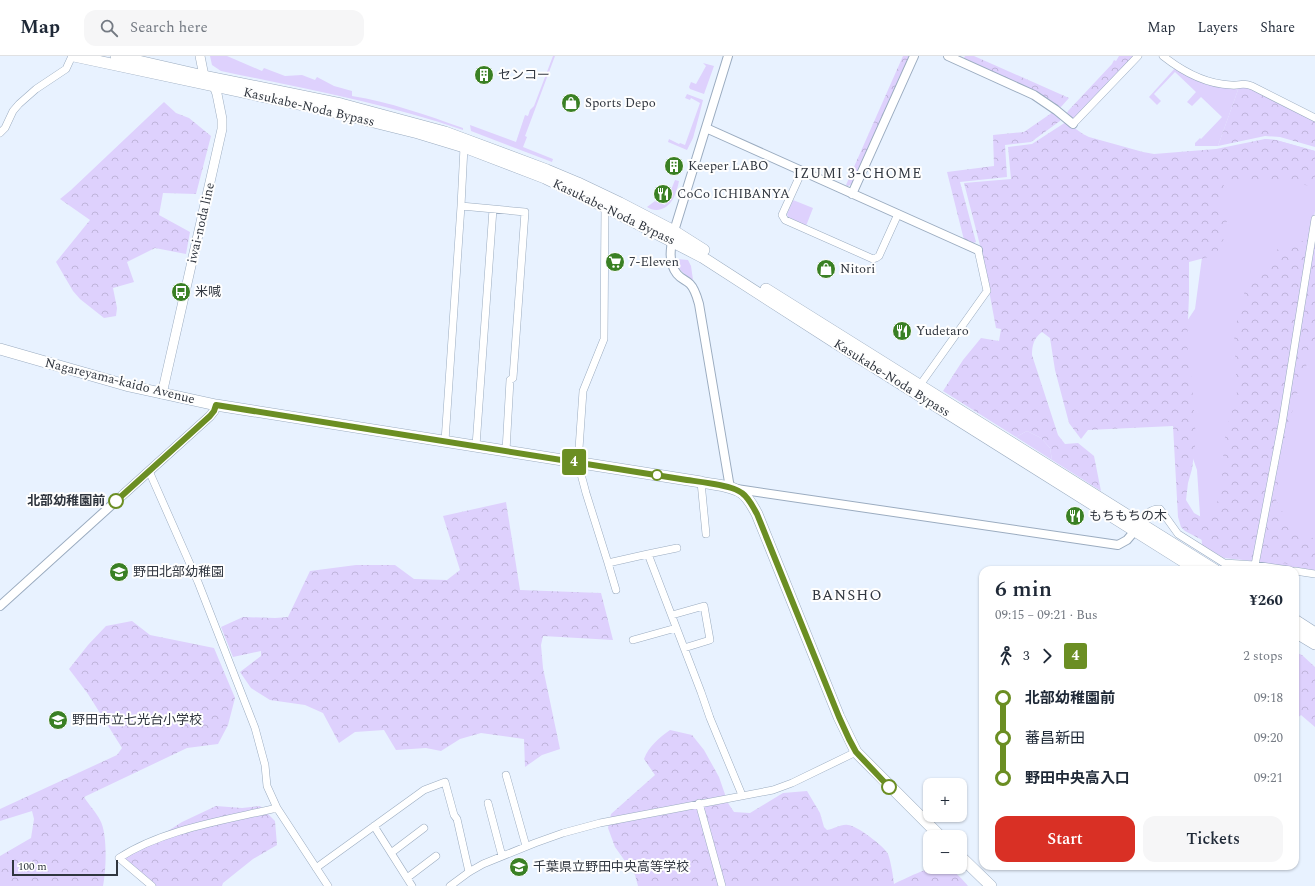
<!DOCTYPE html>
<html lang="en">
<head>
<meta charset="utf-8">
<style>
	body { margin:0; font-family:Spectral,"Noto Sans JP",serif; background:#f6f6f7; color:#1f2937; height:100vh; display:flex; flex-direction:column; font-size:15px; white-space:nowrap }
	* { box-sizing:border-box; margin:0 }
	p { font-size:13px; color:#747a83 }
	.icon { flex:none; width:22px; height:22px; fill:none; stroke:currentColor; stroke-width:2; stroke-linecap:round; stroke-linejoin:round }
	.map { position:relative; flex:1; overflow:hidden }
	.sheet { position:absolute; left:979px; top:510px; width:320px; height:304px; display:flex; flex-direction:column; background:#fff; border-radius:12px; box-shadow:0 1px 3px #0004 }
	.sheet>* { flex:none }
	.badge { padding:0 8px; border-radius:3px; font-size:14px; line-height:26px }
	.fabs { position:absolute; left:923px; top:722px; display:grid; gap:8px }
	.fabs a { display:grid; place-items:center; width:44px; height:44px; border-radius:8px; background:#fff; box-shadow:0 1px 3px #0004; font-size:20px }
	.scale { position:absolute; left:12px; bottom:10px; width:106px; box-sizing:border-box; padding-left:4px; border:2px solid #30363f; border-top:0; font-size:11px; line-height:14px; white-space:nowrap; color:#30363f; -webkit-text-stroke:3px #fefefe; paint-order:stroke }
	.map>.badge { position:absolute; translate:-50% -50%; box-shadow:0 0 0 2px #fff }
	.legs { display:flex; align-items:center; gap:6px; height:44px; padding:0 16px; font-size:13px }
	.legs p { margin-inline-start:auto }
	.head { display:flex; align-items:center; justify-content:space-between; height:68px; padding:0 16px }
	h1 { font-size:22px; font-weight:600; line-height:30px }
	.primary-button { display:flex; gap:8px; margin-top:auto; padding:8px 16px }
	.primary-button a { flex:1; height:46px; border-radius:12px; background:#d93025; color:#fff; font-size:16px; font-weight:600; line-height:46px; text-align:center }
	.primary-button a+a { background:#f6f6f7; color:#1f2937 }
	ul { padding:0 16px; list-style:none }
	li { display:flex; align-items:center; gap:14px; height:40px; font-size:15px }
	li i { display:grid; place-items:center; width:6px; height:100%; margin:0 5px; background:currentColor }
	li i::after { content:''; width:10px; height:10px; margin:-5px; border:3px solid; border-radius:50%; background:#fff }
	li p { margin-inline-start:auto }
	li:first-child i { background:linear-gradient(#0000 50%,currentColor 0) }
	li:last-child i { background:linear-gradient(currentColor 50%,#0000 0) }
	header { display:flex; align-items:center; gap:24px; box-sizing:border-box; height:56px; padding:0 20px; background:#fff; border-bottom:1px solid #e0e1e3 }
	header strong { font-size:19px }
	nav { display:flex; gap:22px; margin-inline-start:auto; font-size:14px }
	.search { width:280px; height:36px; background:#f6f6f7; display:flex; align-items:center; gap:10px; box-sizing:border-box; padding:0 14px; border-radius:12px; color:#747a83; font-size:15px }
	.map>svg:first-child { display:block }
	.green { fill:#ded1fd }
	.forest { fill:url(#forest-crowns) }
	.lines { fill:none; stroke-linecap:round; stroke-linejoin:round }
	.minor-casing { stroke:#9bacc0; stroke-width:8 }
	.tertiary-casing { stroke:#9bacc0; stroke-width:10 }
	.secondary-casing { stroke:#9bacc0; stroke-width:10 }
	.primary-casing { stroke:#9bacc0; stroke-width:12 }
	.trunk-casing { stroke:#9bacc0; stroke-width:12 }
	.minor { stroke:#fff; stroke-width:7 }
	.tertiary { stroke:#fff; stroke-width:8 }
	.secondary { stroke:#fff; stroke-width:9 }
	.primary { stroke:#fff; stroke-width:11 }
	.trunk { stroke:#fff; stroke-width:11 }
	.line-1-casing { stroke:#fff; stroke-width:9 }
	.line-1 { stroke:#6b8e23; stroke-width:6 }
	.stop-1-dot { fill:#fff; stroke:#6b8e23; stroke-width:2 }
	.labels { text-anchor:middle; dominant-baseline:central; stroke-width:4; stroke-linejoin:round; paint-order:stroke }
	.poi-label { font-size:13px; fill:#30363f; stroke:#fefefe; text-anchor:start }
	.street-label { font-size:13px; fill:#30363f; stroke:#fefefe }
	.stop-label { font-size:13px; font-weight:bold; fill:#30363f; stroke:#fefefe; text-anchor:end }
	.neighbourhood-label { font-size:14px; letter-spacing:1px; fill:#30363f; stroke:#fefefe }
	.quarter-label { font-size:15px; letter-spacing:1px; fill:#30363f; stroke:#fefefe }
</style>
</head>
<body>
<header>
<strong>Map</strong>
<div class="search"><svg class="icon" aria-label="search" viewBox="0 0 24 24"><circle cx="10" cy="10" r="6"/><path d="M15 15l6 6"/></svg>Search here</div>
<nav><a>Map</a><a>Layers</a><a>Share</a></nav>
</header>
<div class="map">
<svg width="1315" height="830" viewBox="0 0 1315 830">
	<defs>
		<pattern id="forest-crowns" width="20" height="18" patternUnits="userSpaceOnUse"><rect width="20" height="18" fill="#ded1fd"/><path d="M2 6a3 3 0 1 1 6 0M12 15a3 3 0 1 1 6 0" fill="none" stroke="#bfb4da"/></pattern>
	</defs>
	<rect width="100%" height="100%" fill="#e8f2ff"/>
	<path class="green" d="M210 0H227L262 15 264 12 285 20 302 19 315 24 317 21 334 30 352 35V40C390 46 426 59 463 72V74C384 47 302 32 221 15L212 9Z
		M553 0H555L525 80 527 81 523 91 553 103 552 106 471 75 470 69 516 86 525 59 528 60 530 54 534 50Z
		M703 7 714 10 704 38 690 33 689 31 691 26 696 28 706 10Z
		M1176 11 1239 31 1218 90H1195V87L1200 82 1201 83 1222 61 1201 41 1192 50 1187 46 1196 36 1175 16 1154 38 1161 45 1157 49 1149 41Z
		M687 38 703 44 699 60 693 82 687 94 668 86 669 83 679 88 680 87 685 89 700 47 691 42 690 44 685 42Z
		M1265 83 1276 84 1315 95V155L1310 193 1252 505 1224 502 1202 489 1197 414 1189 391 1185 268 1195 253 1205 179 1213 112Z
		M675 124 679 125C678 131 676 136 674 141 669 152 657 158 647 151L655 145 665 149Z
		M793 144 813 152 806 170 788 161 787 158Z
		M1315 183V515L1261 507 1259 504Z
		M677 203 688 204 691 210 693 224C685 219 677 214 677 203Z
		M1027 375 1041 382 1050 392 1052 404 1016 381Z"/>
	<path class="forest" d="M903 0H910L854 127 848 130 846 129Z
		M965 0H974L1069 42 1060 52 1031 34 964 2Z
		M1119 0H1134L1075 62H1072L1067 57 1068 55 1112 8 1114 4 1116 5Z
		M1249 30 1315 63V91L1280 81 1265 80 1218 90 1239 31Z
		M164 46 176 57 189 62 211 80 196 138 163 137 159 159 190 176 186 198 155 192 127 206 134 226 113 232 117 252 116 260 104 262 80 243 73 235 56 206 90 164 60 143 71 134Z
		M1053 56 1060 62V65L1031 86 1005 89 1007 121 960 126 976 186 973 187 964 184 947 116 994 110 993 79 1024 76Z
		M1066 66 1083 78 1089 81 1143 96 1154 98 1216 93 1265 83 1276 84 1315 95V130L1250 124 1225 125 1219 147 1227 163 1225 180 1216 199 1189 206V240L1187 288 1192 327 1196 383 1192 413 1188 427 1186 444 1194 457 1203 462 1212 457 1221 438 1224 386 1228 367 1237 341 1234 276 1245 234 1264 215 1279 191 1315 182V290L1303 317 1282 392 1276 444 1292 473 1315 483V511L1236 502 1185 475 1181 471 1178 461 1173 370 1088 374 1081 383 1069 367 1055 314 1050 282 1042 276C1034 282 1032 289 1032 299L1058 379 1065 388 1078 387 1094 400 1101 435 1052 404 1050 392 1041 382 1027 375 1016 381 943 335 963 304 981 282 999 285 1001 273 996 272 982 197 964 127 1011 123 1008 91 1032 88Z
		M506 446 520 534 601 537 613 584 543 580 541 589 543 612 560 693 542 699 525 711 524 683 481 677 460 683 441 695 426 692 396 694 384 674 355 676 339 687 323 657 305 649 270 644 251 632 240 616 261 600V595L233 601 221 571 243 561 275 562 288 561 310 515 356 509H395L414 523 447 524 460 514 443 460Z
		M132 565 150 579 214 592 235 642 228 669 218 688 187 692 84 741C89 749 96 756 100 764 108 778 106 815 103 830H0V800L31 782 34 763 32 755 0 765V753L117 699 122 692 88 638 69 613 88 589 106 570Z
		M1295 596 1302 599 1315 611V671L1301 659 1295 664Z
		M670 674 692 679 704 694 719 721 728 747 734 756 750 757 783 737 807 735 820 757 824 771 827 774C835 773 840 768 848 769 856 769 884 790 888 798 891 806 893 820 894 828 907 822 933 808 947 811 953 813 964 825 968 830H638L635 819 615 791 608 772 611 758 655 719 644 703C649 690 659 682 670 674Z
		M216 750 242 752 260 750 275 765 277 789 253 803 223 827 222 830H147L124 803 182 766Z"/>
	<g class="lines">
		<g class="minor-casing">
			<path id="minor" d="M1163 0C1182 15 1206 28 1231 29 1241 30 1241 26 1252 30L1315 62
				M1073 68 1138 0
				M0 77 5 72 13 55 19 48 36 33 66 13 72 0
				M802 115 782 159 785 164 873 203 876 202 879 200 898 158
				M461 150 525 156 513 322 510 324 506 395
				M605 151 604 283 583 335 578 407 586 437 608 507 648 498 701 636 710 662 742 739
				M920 329 987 235 978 194
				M445 385 461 150 464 91
				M476 390 493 153
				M149 415 198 526 255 672 265 709 267 730 277 752 328 830
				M701 426 706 478
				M1140 467C1145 460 1150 452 1160 453L1178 478 1224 507 1255 509 1289 514
				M648 498 677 492
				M608 507 616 534
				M1255 509 1282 368 1315 163
				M1295 515 1315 518
				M672 559 704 550 710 584 684 592
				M633 584 676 572
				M506 719 526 790
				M488 747 502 800
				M699 747 722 830
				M374 770 412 830
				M391 797 424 772
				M316 812 424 734 445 726 454 759 457 763 469 816
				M407 822 436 800
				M152 830 119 802C163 773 226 764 277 752
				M450 830 469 816 483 808 535 787 563 777 600 767 773 734 792 727 856 696"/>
		</g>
		<g class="tertiary-casing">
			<path id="tertiary" d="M728 0 674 175C671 190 667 205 677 218 681 223 686 224 690 228 695 233 697 241 699 248L730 432 1118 489 1127 484 1138 471
				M948 0 1034 39 1056 54 1073 68
				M706 72 978 194
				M852 138 914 0
				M0 550 210 360 214 355 216 349"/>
		</g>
		<g class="secondary-casing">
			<path id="secondary" d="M162 338 222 73V63L217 38 214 30 204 20 200 0"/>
		</g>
		<g class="primary-casing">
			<path id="primary" d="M0 293 129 330 216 349 701 426C714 429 731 429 742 437 749 442 753 451 757 458L839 661 856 696 941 781
				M960 800 991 830"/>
		</g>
		<g class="trunk-casing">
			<path id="trunk" d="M74 0 317 52 418 77 464 91 545 122 605 151 702 201 834 286 1197 514
				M116 0 204 20 341 48 445 76 547 114 578 127 620 147 674 175 704 194
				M766 233 1215 514
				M1295 564 1315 577
				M1295 576 1315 588"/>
		</g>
		<use href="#minor" class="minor"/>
		<use href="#tertiary" class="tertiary"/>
		<use href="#secondary" class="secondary"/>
		<use href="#primary" class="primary"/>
		<use href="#trunk" class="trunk"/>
	</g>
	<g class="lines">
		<g class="line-1-casing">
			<path id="line-1" d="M116 445 210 360 214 355 216 349 687 424C701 426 732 429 742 437 749 442 753 451 757 458L839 661 849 683 856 696 889 731"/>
		</g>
		<use href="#line-1" class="line-1"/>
	</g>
	<defs>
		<g id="building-disc" transform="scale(1)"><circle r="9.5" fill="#3a8024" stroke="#fefefe"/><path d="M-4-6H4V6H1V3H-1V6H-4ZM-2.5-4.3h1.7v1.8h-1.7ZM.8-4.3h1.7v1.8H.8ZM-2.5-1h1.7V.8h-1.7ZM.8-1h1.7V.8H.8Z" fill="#fff"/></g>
		<g id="shop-disc" transform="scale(1)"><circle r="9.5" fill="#3a8024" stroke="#fefefe"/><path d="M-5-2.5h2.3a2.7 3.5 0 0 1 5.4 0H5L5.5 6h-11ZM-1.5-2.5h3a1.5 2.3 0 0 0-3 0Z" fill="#fff"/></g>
		<g id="restaurant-disc" transform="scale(1)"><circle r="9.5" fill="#3a8024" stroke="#fefefe"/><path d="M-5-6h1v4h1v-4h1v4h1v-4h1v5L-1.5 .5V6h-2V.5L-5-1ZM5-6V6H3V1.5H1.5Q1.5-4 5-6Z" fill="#fff"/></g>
		<g id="supermarket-disc" transform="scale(1)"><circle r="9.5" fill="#3a8024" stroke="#fefefe"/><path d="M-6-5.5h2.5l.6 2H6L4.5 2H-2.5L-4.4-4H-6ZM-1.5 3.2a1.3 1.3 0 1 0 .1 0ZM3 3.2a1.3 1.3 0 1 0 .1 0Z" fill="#fff"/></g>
		<g id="bus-disc" transform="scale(1)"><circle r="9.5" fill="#3a8024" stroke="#fefefe"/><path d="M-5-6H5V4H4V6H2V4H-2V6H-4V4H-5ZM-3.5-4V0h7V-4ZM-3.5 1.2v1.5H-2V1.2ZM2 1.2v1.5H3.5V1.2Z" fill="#fff"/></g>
		<g id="school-disc" transform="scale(1)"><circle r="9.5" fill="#3a8024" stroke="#fefefe"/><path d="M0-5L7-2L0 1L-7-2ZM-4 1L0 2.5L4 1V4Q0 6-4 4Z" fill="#fff"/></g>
	</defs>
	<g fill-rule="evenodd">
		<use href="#building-disc" x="484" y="19"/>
		<use href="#shop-disc" x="571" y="47"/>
		<use href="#building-disc" x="674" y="110"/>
		<use href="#restaurant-disc" x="663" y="138"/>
		<use href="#supermarket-disc" x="615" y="206"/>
		<use href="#shop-disc" x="826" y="213"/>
		<use href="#bus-disc" x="181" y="236"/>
		<use href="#restaurant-disc" x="902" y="275"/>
		<use href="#restaurant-disc" x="1075" y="460"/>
		<use href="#school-disc" x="119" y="516"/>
		<use href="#school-disc" x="58" y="664"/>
		<use href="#school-disc" x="519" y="811"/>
	</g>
	<g class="stop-1-dot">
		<circle cx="657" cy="419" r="5"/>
		<circle cx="116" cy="445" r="7"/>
		<circle cx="889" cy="731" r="7"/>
	</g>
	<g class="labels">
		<g class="poi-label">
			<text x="498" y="19">センコー</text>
			<text x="585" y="47">Sports Depo</text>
			<text x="688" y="110">Keeper LABO</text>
			<text x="677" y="138">CoCo ICHIBANYA</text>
			<text x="629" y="206">7-Eleven</text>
			<text x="840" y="213">Nitori</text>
			<text x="195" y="236">米喊</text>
			<text x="916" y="275">Yudetaro</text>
			<text x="1089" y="460">もちもちの木</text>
			<text x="133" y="516">野田北部幼稚園</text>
			<text x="72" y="664">野田市立七光台小学校</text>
			<text x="533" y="811">千葉県立野田中央高等学校</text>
		</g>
		<g class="street-label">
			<text transform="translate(309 51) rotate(13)">Kasukabe-Noda Bypass</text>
			<text transform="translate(614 156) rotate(26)">Kasukabe-Noda Bypass</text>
			<text transform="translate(201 167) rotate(-77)">iwai-noda line</text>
			<text transform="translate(892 322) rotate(32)">Kasukabe-Noda Bypass</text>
			<text transform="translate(120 325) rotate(14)">Nagareyama-kaido Avenue</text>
		</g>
		<g class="stop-label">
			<text x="105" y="445">北部幼稚園前</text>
		</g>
		<g class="neighbourhood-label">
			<text x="858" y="117">IZUMI 3-CHOME</text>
		</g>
		<g class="quarter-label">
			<text x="847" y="539">BANSHO</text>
		</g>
	</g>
</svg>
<div class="fabs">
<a>+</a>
<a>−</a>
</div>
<div class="scale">100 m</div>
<b class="badge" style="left:574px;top:406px;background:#6b8e23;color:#fff">4</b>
<section class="sheet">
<div class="head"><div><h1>6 min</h1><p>09:15 – 09:21 · Bus</p></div><b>¥260</b></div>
<div class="legs"><svg class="icon" aria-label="walk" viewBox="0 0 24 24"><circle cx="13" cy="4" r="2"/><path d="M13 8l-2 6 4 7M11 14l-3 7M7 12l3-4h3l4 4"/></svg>3<svg class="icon" aria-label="forward" viewBox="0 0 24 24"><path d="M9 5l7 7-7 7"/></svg><b class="badge" style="background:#6b8e23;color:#fff">4</b><p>2 stops</p></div>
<ul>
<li><i style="color:#6b8e23"></i><b>北部幼稚園前</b><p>09:18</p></li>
<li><i style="color:#6b8e23"></i><span>蕃昌新田</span><p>09:20</p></li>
<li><i style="color:#6b8e23"></i><b>野田中央高入口</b><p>09:21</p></li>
</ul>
<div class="primary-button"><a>Start</a><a>Tickets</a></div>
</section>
</div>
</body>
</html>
